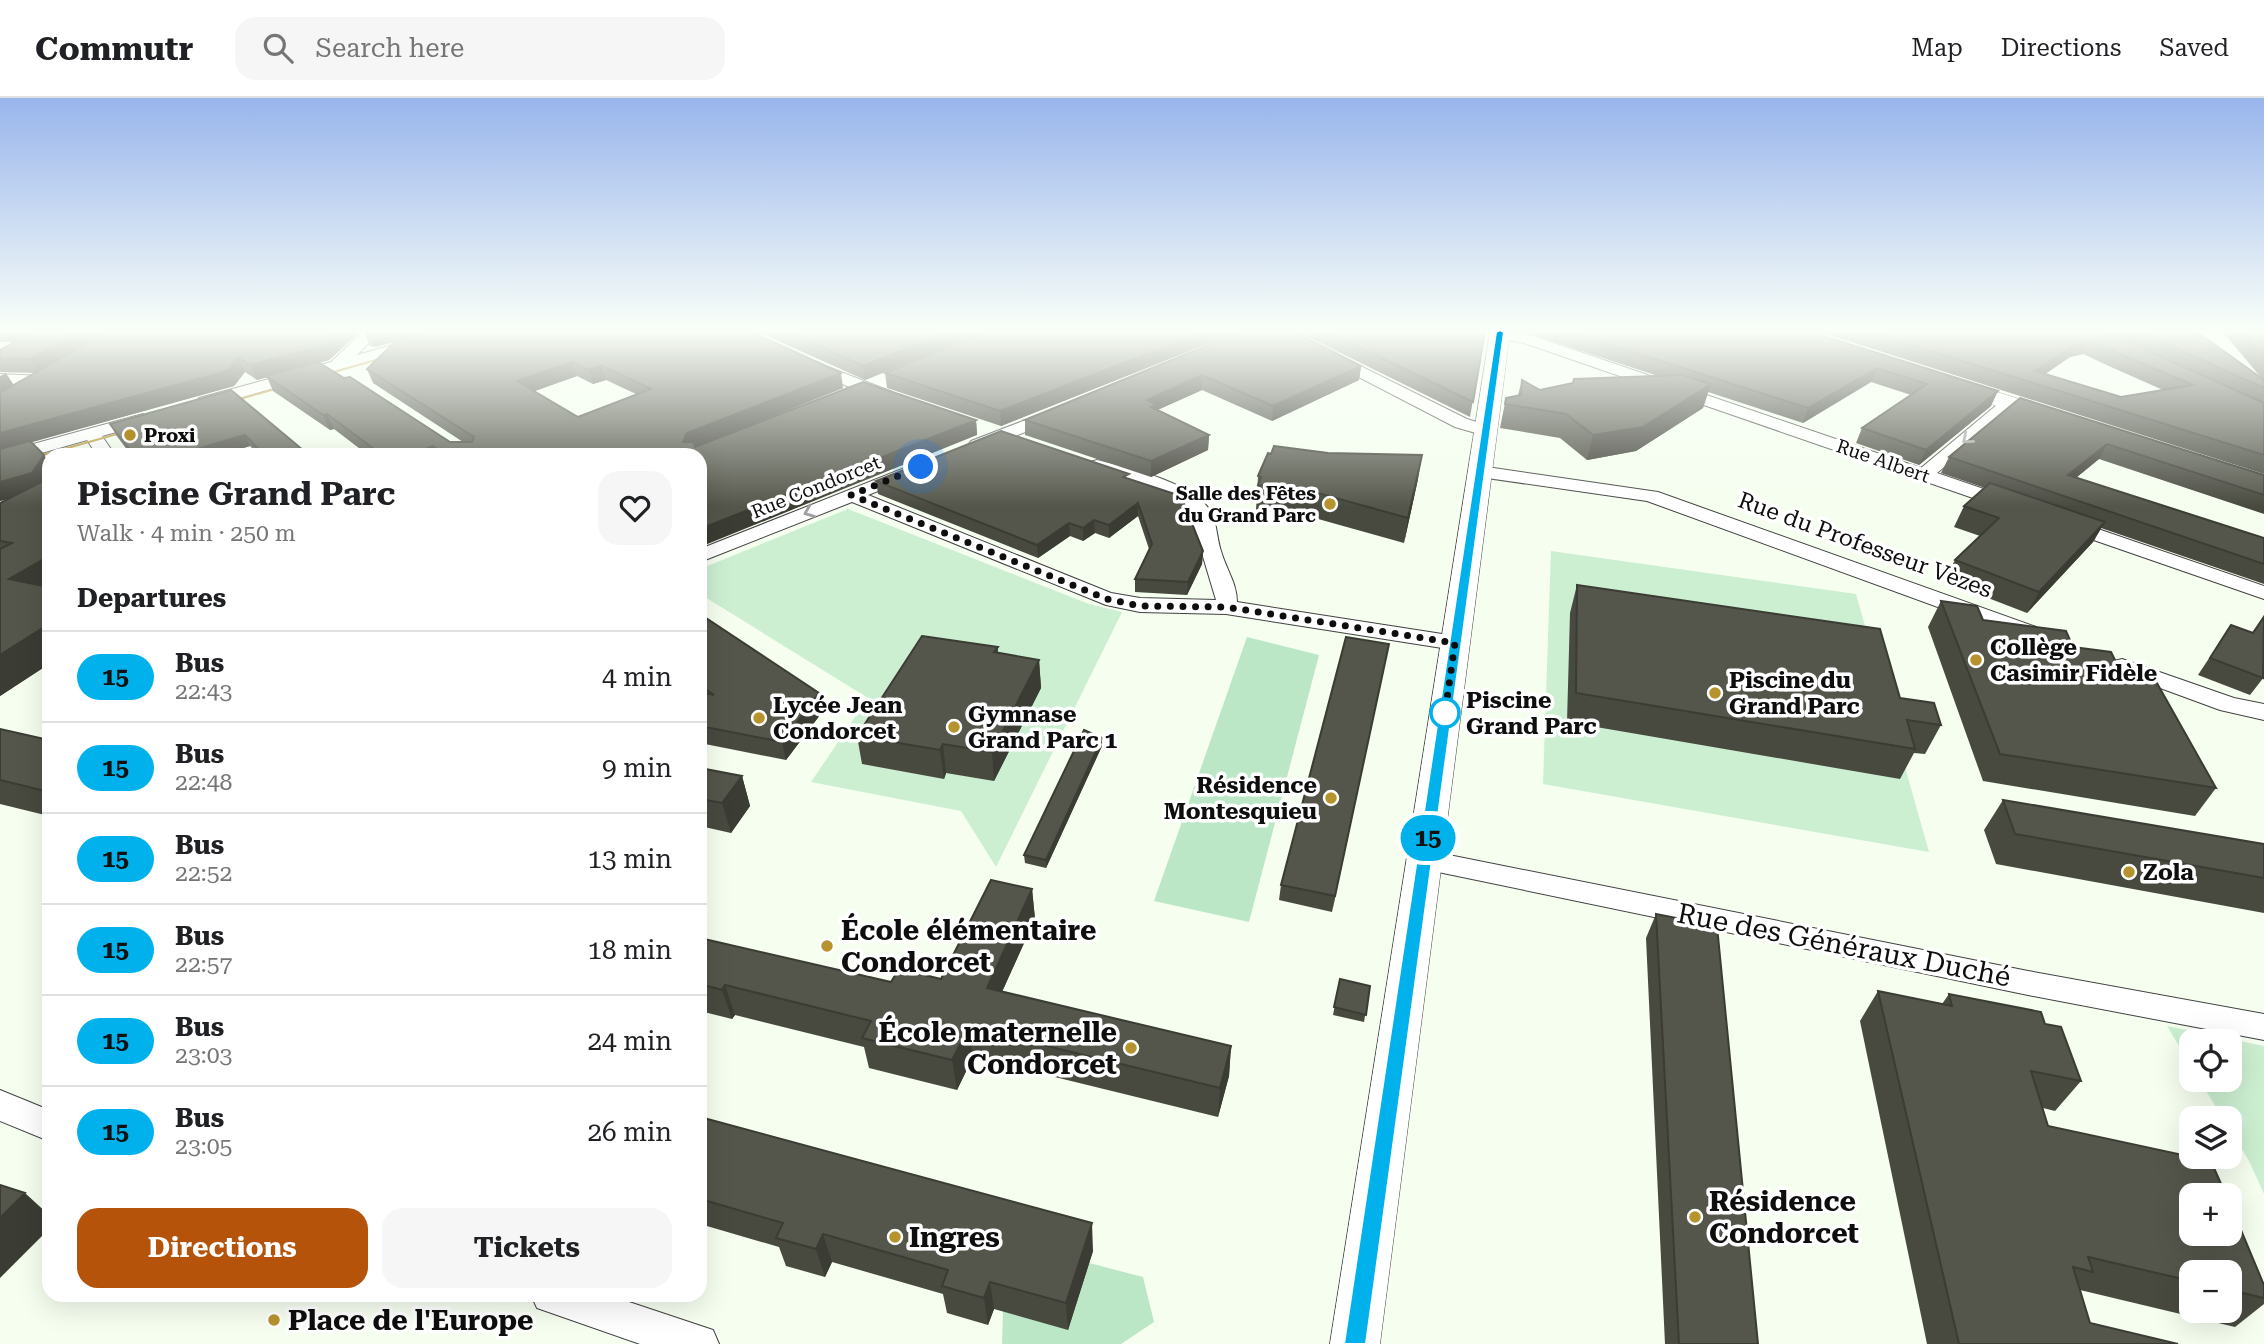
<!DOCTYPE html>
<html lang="en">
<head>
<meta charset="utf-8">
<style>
	body { margin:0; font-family:"Roboto Serif",serif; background:#f6f6f6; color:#202124; height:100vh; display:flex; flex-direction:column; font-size:26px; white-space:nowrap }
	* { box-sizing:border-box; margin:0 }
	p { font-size:23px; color:#757577 }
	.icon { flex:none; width:38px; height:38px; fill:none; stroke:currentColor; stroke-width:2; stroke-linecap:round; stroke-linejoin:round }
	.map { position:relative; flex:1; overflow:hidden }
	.sheet { position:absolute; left:42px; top:350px; width:665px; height:854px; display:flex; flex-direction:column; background:#fff; border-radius:21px; box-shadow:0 7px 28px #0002 }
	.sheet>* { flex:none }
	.badge { padding:0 14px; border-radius:23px; font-size:24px; line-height:46px }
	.tools { position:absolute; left:2179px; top:931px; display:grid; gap:14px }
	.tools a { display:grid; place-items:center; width:63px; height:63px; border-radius:14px; background:#fff; box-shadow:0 7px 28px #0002; font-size:35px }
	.you { position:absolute; width:35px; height:35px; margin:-18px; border:5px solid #fff; border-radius:50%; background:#1a73e8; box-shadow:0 0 0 10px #1a73e833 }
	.map>.badge { position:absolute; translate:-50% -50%; box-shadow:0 0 0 4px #fff }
	h2 { padding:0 35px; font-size:26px; line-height:63px }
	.round { display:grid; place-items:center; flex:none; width:74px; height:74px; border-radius:21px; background:#f6f6f6 }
	.headline { display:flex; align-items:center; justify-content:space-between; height:119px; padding:0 35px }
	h1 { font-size:33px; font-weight:700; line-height:52px }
	.action { display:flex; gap:14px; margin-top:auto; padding:14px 35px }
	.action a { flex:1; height:80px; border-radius:21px; background:#b45309; color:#fff; font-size:28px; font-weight:700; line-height:80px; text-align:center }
	.action a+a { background:#f6f6f6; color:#202124 }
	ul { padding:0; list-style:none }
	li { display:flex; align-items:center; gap:21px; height:91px; padding:0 35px; border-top:2px solid #e0e0e0 }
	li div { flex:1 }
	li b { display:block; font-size:26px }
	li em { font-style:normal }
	li .badge { min-width:77px; font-weight:700; text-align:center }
	header { display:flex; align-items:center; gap:42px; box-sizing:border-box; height:98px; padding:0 35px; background:#fff; border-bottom:2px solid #e0e0e0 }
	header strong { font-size:33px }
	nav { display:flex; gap:38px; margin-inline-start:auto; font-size:24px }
	.search { width:490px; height:63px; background:#f6f6f6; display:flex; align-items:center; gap:18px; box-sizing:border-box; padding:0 24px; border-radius:21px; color:#757577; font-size:26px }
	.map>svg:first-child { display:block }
	.green { fill:#bbe7c7 }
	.pitch { fill:#ccefd1 }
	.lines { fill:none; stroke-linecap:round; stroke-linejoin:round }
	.minor-casing { stroke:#414141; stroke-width:2 }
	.tertiary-casing { stroke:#414141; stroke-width:1 }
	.minor { fill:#fff; fill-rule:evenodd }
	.tertiary { fill:#fff; fill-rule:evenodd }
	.tram { stroke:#b7932d; stroke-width:2 }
	.wall { fill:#484a40; fill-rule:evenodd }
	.shaded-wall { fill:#3b3c34 }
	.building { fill:#54564b; stroke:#3b3c34; stroke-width:2; fill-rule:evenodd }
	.oneway { stroke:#9f9f9f }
	.line { fill:#00b1eb; stroke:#fff; stroke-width:2 }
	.walk { stroke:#0e0e0e; stroke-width:7; stroke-dasharray:0 12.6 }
	.poi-dot { fill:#b7932d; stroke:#fff; stroke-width:2.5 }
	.stop-dot { fill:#fff; stroke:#00b1eb; stroke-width:3.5 }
	.labels { text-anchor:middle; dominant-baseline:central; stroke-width:7; stroke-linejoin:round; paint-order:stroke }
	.far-poi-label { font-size:19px; font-weight:bold; fill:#0e0e0e; stroke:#fff; text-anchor:start }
	.far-street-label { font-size:19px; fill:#0e0e0e; stroke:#fff }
	.street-label { font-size:23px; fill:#0e0e0e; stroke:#fff }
	.poi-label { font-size:23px; font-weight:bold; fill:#0e0e0e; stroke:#fff; text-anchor:start }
	.stop-label { font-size:23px; font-weight:bold; fill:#0e0e0e; stroke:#fff; text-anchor:start }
	.near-poi-label { font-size:28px; font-weight:bold; fill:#0e0e0e; stroke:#fff; text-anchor:start }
	.near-street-label { font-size:28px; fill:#0e0e0e; stroke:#fff }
</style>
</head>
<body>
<header>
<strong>Commutr</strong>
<div class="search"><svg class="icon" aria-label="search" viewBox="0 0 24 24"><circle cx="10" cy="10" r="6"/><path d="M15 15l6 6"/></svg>Search here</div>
<nav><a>Map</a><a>Directions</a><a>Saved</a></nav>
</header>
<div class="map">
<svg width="2264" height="1246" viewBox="0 0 2264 1246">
	<rect width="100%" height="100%" fill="#f5feef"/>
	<path class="green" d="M1247 539 1319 557 1249 824 1154 803Z
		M1089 1165 1143 1179 1154 1224 1121 1246H1002L1003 1213Z"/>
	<path class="pitch" d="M848 411 1089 506 1122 514 996 769 961 713 811 684 868 600 700 496V471Z
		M1551 453 1856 496 1929 754 1543 686Z
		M2167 928 2264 948V1096L2249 1063 2230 1031V1020H2223L2199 982H2230V943H2191V968Z"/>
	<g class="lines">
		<g class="minor-casing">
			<path id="minor" d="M363 234H380L357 257 439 234H465L462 237 211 308 205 309 196 304 199 300 331 264Z
				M1272 234H1292L1467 321 1492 329 1495 333 1486 338 1455 329Z
				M1493 234 1533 238 1921 370 2004 301H2016L2019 305 2016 309 1937 375 2016 402 2019 406 2009 412 2002 410 1524 245 1495 239Z
				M813 263 892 294 894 298 892 302H880L807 271 805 268 807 265Z
				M0 276 43 278 51 283 43 288 0 286Z
				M1054 311 1060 312 1063 316 1060 320 983 351 977 352 968 347 971 343Z
				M143 316 152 321 149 325 102 338 115 357H97L87 342 0 367V355Z
				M1097 362C1129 370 1197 385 1212 416 1217 427 1217 441 1221 453 1226 471 1237 485 1237 504L1455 538 1463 540 1466 545 1463 550 1455 552 1226 516 1140 514 1106 507 852 404 700 464V451L907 369 914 371 916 375 914 379 868 397 1111 495 1140 500 1216 502 1189 412 1165 397 1090 372 1088 368 1090 364Z
				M1480 368 1658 394 2036 529 2039 534 2036 539H2020L1647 403 1473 378 1471 374Z
				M2066 420 2264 488V501L2059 430 2056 426 2059 422Z
				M2122 561 2234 600 2264 606V622L2220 612 2114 573 2110 568 2114 563Z
				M1424 752 2028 873 2264 916V942L2028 897 1414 769 1410 762 1414 755Z
				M0 992 49 1012V1043L0 1023Z
				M531 1197H608L713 1232 719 1246H640L537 1210Z"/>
		</g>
		<g class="tertiary-casing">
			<path id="tertiary" d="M1490 234H1510L1380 1246H1330Z
				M1955 281 2061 314 2064 319 2061 324 2053 326 1947 292 1944 287 1947 282Z"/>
		</g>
		<use href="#minor" class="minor"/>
		<use href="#tertiary" class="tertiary"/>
		<path class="tram" d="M316 279 394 257
			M222 306 290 287
			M0 369 135 331"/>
	</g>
	<path class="wall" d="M0 234H360L329 262 319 265 450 344H463L373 285 367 271 395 244 375 249 370 248 364 234 843 290 720 339 976 322 977 337 700 357H368L334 331 330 332 273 293 267 279 257 282 245 274 234 288 31 344 44 357 49 365V380L47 383H49V566L0 598V405L11 400 0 403 14 287 35 275 0 274V252L15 244H0ZM577 278 593 286 606 282 636 296 578 319 534 293Z
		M758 234H984L865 282Z
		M986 234H1237L1001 328 887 290 885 275Z
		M1240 234 1361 268 1359 282 1272 323 1202 292 1157 312 1209 337 1208 352 1151 379 1025 337V322Z
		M1298 234H1485L1470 319Z
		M1523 234H1811L1991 308 1919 367 1856 345 1862 330 1911 297 1871 284 1803 325 1708 294 1703 310 1636 353 1587 362 1560 340 1500 330 1506 300 1518 297 1522 282 1540 292 1658 278Z
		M1820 234H2197L2263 282 2223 234H2264V376ZM2083 256 2111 269 2163 292 2121 299 2045 276 2070 259Z
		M231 292 303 352 306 357H259L250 348 220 357H131L116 337 110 326Z
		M2020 300 2264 377V416L2099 361 2076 380 2264 440V486L2101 430 2093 444 2027 515 1944 483 1955 462 1980 438 1954 429 1964 408 1985 390 1941 375 1949 359Z
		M1258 378 1418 381 1404 445 1311 419 1256 412Z
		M1129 381 1203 453 1202 466 1187 497 1135 494V481L1149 451 1138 418 1109 440 1095 435 1083 443 1070 438 1038 460 878 396 876 383Z
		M1577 487 1900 600 1941 627 1925 656 1914 655 1900 681 1567 624 1570 515Z
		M1941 503 1983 522 2073 549 2117 566 2216 690 2195 718 1983 683 1928 529Z
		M700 516 823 613 786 662 700 645Z
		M2264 517V579L2250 597 2198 577 2231 527 2252 535Z
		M1389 546 1332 814 1279 802 1281 787Z
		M998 549V555L1039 562 1041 590 994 683 946 675 944 681 862 666 857 638Z
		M0 631 49 642V718L0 706Z
		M1102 648 1046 770 1025 765 1024 757Z
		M700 670 742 678 750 708 731 735 700 728Z
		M2003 702 2264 746V815L1996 766 1984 732Z
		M1032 791 1035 821 1002 894 1231 948 1229 978 1218 1019 973 959 957 992 869 970 864 949 735 917 732 921 700 913V840L891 884 941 881Z
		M1656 816 1758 1246H1665L1646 840Z
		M1340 881 1370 888 1364 924 1333 917Z
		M1878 893 1942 906 1949 896 2045 926 2081 983 2055 1013 2043 1010 2048 1028 2264 1187V1206L2235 1229 2080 1192 2090 1225 2178 1246H1927L1860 923ZM2191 1174H2230V1213H2191Z
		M700 1019 1093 1153 1068 1232 994 1211 988 1227 947 1215 943 1196 832 1164 825 1179 786 1168 779 1149 700 1126Z"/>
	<path class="shaded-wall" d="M77 234H109L38 275 30 261Z
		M338 234H360L329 262 257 282 250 267Z
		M373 234H428L375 249 369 235Z
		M948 234H984L865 282 863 268Z
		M1203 234H1237L1001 328 1000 313Z
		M2091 242 2083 256 2070 259 2032 285 2035 273 2077 245Z
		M238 259 245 274 234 288 0 353V335Z
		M572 264 577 278 521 298 517 283Z
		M601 267 606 282 593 286 589 272Z
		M1361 268 1359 282 1272 323 1273 308Z
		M1877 270 1871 284 1803 325 1808 310Z
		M6 275 15 289 0 298V278Z
		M841 275 843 290 691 351 683 344 687 335Z
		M1202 277V292L1151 315 1147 302Z
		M1711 286 1703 310 1636 353 1587 362 1593 337Z
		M1998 293 1991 308 1919 367 1926 352Z
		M327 316 334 331 330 332 323 317Z
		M976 322 977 337 700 449V431Z
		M245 337 250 348 220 357H204L200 350Z
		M1209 337 1208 352 1151 379V363Z
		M2107 346 2099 361 2059 393 2068 377Z
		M433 348 437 357H409Z
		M303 352 306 357H298L297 354Z
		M44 357 49 365V380L42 391 0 403V384Z
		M1422 357 1418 381 1404 445 1408 420Z
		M1138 405V418L1109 440V427Z
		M1094 422 1095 435 1083 443V430Z
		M2105 424 2093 444 2027 515 2039 494Z
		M1069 425 1070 438 1038 460 1037 447Z
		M1203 453 1202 466 1187 497 1188 484Z
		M49 458V496L9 481Z
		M49 526V566L0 598V557Z
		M1389 546 1386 560 1332 814 1335 798Z
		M1039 562 1041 590 994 683 992 654Z
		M819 595 823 613 786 662 782 644Z
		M1102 640V648L1046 770V762Z
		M943 646 946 675 944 681 940 652Z
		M742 678 750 708 731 735 722 705Z
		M1032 791 1035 821 990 920 987 890Z
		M725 887 735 917 732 921 722 892Z
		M969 929 973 959 957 992 952 962Z
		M1231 948 1229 978 1218 1019 1220 990Z
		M25 1095 49 1117V1131L0 1180V1120Z
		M1092 1125 1093 1153 1068 1232 1066 1205Z
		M823 1136 832 1164 825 1179 816 1151Z
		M990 1184 994 1211 988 1227 984 1200Z"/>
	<path class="building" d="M34 234H77L30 261 0 260V252Z
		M107 234H338L323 248 250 267 238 259 227 273 0 335V295Z
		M426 234H752L841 275 687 335 683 344H694L695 349 863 284 976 322 700 431V357H446L433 348 409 357H382L327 316 323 317 266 278 318 264 344 280 350 279 450 344H472L474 339 367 271 396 243ZM572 264 589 272 601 267 651 291 578 319 517 283Z
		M787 234H948L863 268Z
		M986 234H1203L1000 313 885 275Z
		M1240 234H1295L1361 268 1273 308 1202 277 1147 302 1157 307 1151 309 1209 337 1151 363 1025 322Z
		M1328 234H1485L1473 304Z
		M1570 234H1811L1998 293 1926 352 1862 330 1927 286 1877 270 1808 310Z
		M1870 234H2106L2264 305V357ZM2091 242 2118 255 2193 287 2121 299 2035 273 2077 245Z
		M2140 234H2197L2264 282V290Z
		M2243 234H2264V258Z
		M1682 277 1711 286 1643 329 1593 337 1566 316 1505 306 1506 300 1521 297 1522 282 1540 292 1573 285 1574 281Z
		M231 292 303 352 297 354 300 357H264L245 337 200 350 205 357H134L110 326Z
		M2020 300 2264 377V397L2107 346 2068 377 2264 440V466L1949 359Z
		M1001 333 1129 376 1123 379 1181 398 1203 453 1188 484 1135 481 1152 446 1138 405 1109 427 1094 422 1083 430 1069 425 1037 447 876 383Z
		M30 343 44 357 32 375 0 384V351Z
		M1274 348 1328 355 1422 357 1408 420 1314 394 1258 387 1261 379 1258 378 1268 355 1271 356Z
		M45 382 49 383V411L44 413 49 414V458L9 481 49 489V526L0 557V451L12 445 0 443V405Z
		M1990 385 2105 424 2039 494 1955 462 1999 420 1964 408Z
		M1577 487 1880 531 1900 600 1934 605 1941 627 1907 622 1915 651 1576 595Z
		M1941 503 1977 508 1983 522 2066 533 2073 549 2111 554 2117 566 2149 571 2216 690 2000 656Z
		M700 516 819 595 782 644 700 628V594L714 597 700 587Z
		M2264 519 2263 580 2210 560 2231 527 2253 535Z
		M922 538 998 549 994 554 1039 562 992 654 943 646 940 652 857 638Z
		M1346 539 1389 546 1335 798 1281 787Z
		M0 631 49 642V694L0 682Z
		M1084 632 1102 640 1046 762 1024 757Z
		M700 670 742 678 722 705 700 701Z
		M2003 702 2264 746V780L2015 736Z
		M991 782 1032 791 987 890 1231 948 1220 990 969 929 952 962 862 940 871 923 725 887 722 892 700 886V840L891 884 899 871 941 881Z
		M1656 816 1717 828 1758 1246H1679Z
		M1340 881 1370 888 1366 917 1334 909Z
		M1878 893 1952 908 1949 896 2041 914 2045 926 2061 929 2081 983 2031 973 2048 1028 2211 1063 2226 1097H2191V1136H2230V1106L2264 1187V1200L2230 1192V1174H2191V1183L2088 1159 2093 1174 2073 1169 2090 1225 2178 1246H1959Z
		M700 1019 1092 1125 1066 1205 990 1184 984 1200 942 1188 948 1172 823 1136 816 1151 776 1140 783 1125 700 1101Z
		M0 1087 25 1095 0 1120Z"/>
	<defs><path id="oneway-chevron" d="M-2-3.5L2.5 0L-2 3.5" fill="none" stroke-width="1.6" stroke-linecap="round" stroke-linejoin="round" transform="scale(1.75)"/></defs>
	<g class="oneway">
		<use href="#oneway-chevron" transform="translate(1967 341) rotate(140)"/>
		<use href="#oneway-chevron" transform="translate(809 414) rotate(158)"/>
	</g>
	<linearGradient id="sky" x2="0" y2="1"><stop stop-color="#98b5ec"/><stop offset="0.57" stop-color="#fafff8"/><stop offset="1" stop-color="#fafff8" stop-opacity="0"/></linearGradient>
	<rect width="2264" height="409" fill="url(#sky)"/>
	<path class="line" d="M1500 232 1504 234 1366 1246H1344L1496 234Z"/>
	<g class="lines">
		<path class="walk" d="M921 369 851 397 1107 501 1140 508 1226 509 1455 545 1445 615"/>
	</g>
	<g class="poi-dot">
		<circle cx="130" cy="337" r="7"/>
		<circle cx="1330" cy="406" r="7"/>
		<circle cx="1976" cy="562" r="7"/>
		<circle cx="1715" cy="595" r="7"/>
		<circle cx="759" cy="620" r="7"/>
		<circle cx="954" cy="629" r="7"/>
		<circle cx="1331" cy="700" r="7"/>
		<circle cx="2129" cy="774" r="7"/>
		<circle cx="827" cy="848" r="7"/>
		<circle cx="1131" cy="950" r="7"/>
		<circle cx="1695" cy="1119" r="7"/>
		<circle cx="895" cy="1139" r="7"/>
		<circle cx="274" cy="1222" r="7"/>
	</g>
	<circle class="stop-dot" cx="1445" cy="615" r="14"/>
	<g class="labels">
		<g class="far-poi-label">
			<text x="144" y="337">Proxi</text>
			<text x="1316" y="395" text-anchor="end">Salle des Fêtes<tspan x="1316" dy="22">du Grand Parc</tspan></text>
		</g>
		<g class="far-street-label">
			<text transform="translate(1883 363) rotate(19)">Rue Albert</text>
			<text transform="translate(816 389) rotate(-22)">Rue Condorcet</text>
		</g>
		<g class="street-label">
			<text transform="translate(1865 447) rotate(20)">Rue du Professeur Vèzes</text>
		</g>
		<g class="poi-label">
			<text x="1990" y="549">Collège<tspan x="1990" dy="26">Casimir Fidèle</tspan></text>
			<text x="1729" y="582">Piscine du<tspan x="1729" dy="26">Grand Parc</tspan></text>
			<text x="773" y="607">Lycée Jean<tspan x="773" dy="26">Condorcet</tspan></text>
			<text x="968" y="616">Gymnase<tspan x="968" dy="26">Grand Parc 1</tspan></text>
			<text x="1317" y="687" text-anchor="end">Résidence<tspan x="1317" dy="26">Montesquieu</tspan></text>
			<text x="2143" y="774">Zola</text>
		</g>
		<g class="stop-label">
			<text x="1466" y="602">Piscine<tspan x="1466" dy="26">Grand Parc</tspan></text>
		</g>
		<g class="near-poi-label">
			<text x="841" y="832">École élémentaire<tspan x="841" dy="32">Condorcet</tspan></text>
			<text x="1117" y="934" text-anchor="end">École maternelle<tspan x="1117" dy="32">Condorcet</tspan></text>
			<text x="1709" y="1103">Résidence<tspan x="1709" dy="32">Condorcet</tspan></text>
			<text x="909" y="1139">Ingres</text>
			<text x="288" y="1222">Place de l'Europe</text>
		</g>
		<g class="near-street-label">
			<text transform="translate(1844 847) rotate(11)">Rue des Généraux Duché</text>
		</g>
	</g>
</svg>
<div class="tools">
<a><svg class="icon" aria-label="locate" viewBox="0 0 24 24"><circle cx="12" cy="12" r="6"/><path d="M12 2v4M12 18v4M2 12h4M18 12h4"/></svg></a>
<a><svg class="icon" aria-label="layers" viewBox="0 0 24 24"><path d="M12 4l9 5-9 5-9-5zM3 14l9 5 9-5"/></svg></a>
<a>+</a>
<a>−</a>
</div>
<div class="you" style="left:921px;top:369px"></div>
<b class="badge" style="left:1428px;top:740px;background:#00b1eb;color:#111">15</b>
<section class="sheet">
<div class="headline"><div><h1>Piscine Grand Parc</h1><p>Walk · 4 min · 250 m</p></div><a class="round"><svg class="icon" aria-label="heart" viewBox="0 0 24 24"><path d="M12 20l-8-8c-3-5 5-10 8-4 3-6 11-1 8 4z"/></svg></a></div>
<h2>Departures</h2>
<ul>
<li><span class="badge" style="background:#00b1eb;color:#111">15</span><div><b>Bus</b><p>22:43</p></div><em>4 min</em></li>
<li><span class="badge" style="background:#00b1eb;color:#111">15</span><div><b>Bus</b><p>22:48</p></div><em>9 min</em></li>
<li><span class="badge" style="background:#00b1eb;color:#111">15</span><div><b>Bus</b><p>22:52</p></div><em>13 min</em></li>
<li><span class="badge" style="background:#00b1eb;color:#111">15</span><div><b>Bus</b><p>22:57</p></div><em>18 min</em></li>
<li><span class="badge" style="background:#00b1eb;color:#111">15</span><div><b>Bus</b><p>23:03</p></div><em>24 min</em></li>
<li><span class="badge" style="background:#00b1eb;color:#111">15</span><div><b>Bus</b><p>23:05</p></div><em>26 min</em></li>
</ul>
<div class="action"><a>Directions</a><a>Tickets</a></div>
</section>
</div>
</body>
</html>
